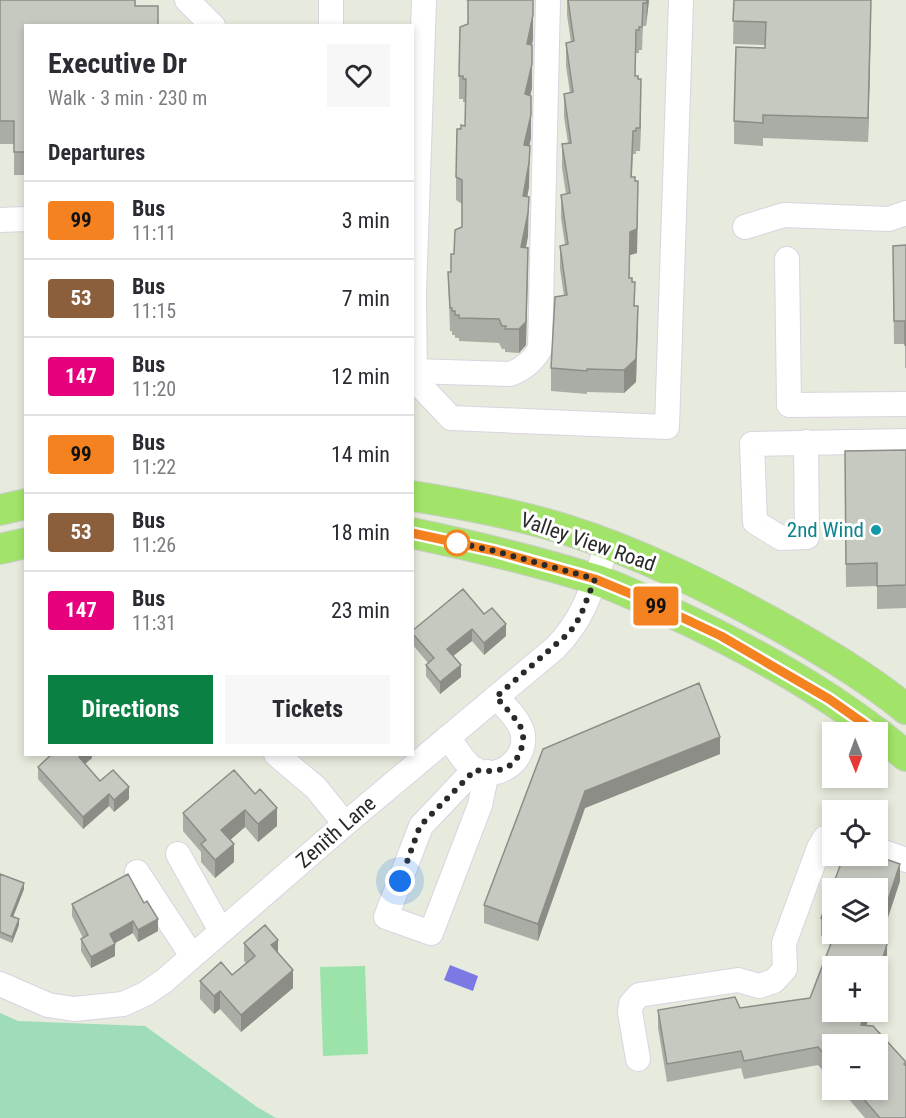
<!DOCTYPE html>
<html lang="en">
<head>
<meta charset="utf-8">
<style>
	body { margin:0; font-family:"Roboto Condensed",sans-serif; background:#f7f7f7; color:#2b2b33; height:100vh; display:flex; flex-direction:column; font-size:22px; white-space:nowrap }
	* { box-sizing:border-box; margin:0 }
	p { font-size:20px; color:#7c7c81 }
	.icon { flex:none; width:33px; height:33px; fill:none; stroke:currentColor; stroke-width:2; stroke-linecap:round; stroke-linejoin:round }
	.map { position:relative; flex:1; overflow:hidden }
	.side { position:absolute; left:24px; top:24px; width:390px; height:732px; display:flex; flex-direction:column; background:#fff; border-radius:0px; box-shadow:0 3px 9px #0003 }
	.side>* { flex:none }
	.badge { padding:0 12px; border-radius:4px; font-size:21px; line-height:39px }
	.needle { width:39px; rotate:179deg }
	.buttons { position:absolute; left:822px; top:722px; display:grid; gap:12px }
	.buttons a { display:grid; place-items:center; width:66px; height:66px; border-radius:0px; background:#fff; box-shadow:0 3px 9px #0003; font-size:30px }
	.you { position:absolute; width:30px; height:30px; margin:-15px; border:4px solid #fff; border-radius:50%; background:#1a73e8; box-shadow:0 0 0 9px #1a73e833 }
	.map>.badge { position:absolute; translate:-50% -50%; box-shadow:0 0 0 3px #fff }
	h2 { padding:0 24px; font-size:22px; line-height:54px }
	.round { display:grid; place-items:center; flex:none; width:63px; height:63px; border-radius:0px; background:#f7f7f7 }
	.summary { display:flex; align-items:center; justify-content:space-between; height:102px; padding:0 24px }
	h1 { font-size:28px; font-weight:700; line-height:45px }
	.button { display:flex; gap:12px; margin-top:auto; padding:12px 24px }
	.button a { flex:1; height:69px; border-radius:0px; background:#0b8043; color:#fff; font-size:24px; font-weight:700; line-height:69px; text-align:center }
	.button a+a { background:#f7f7f7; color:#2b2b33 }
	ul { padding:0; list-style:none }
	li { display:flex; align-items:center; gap:18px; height:78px; padding:0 24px; border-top:2px solid #e1e1e2 }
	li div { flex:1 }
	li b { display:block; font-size:22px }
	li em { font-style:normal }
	li .badge { min-width:66px; font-weight:700; text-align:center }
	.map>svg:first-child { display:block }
	.grass { fill:#9fdcb9 }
	.pitch { fill:#9be3a9 }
	.water { fill:#7d79e4 }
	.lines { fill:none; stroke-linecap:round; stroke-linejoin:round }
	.minor-casing { stroke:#dbd3e1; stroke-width:26 }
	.major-casing { stroke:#ccc; stroke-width:32 }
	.minor { stroke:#fff; stroke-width:24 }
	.major { stroke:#a2e469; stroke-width:30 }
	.wall { fill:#aaada5; fill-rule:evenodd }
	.shaded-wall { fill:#8b8d86 }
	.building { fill:#c6c9c0; stroke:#8b8d86; stroke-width:1.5 }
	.line-casing { stroke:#fff; stroke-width:14 }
	.line { stroke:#f58220; stroke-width:9 }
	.walk { stroke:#2a2a2a; stroke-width:6; stroke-dasharray:0 10.8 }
	.culture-dot { fill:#0f9aa8; stroke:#fff; stroke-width:2 }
	.stop-dot { fill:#fff; stroke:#f58220; stroke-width:3 }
	.labels { text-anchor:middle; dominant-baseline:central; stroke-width:6; stroke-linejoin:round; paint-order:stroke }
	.culture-label { font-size:21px; fill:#0d838f; stroke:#fff; text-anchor:end }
	.street-label { font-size:21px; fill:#2a2a2a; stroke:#fff }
</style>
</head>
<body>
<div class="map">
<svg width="906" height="1118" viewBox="0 0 906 1118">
	<rect width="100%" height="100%" fill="#e6ebdd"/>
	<path class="grass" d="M0 1013 18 1021 145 1026 257 1107 276 1118H0Z"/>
	<path class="pitch" d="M365 966 368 1054 323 1056 320 967Z"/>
	<path class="water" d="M450 965 478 976 473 991 444 980Z"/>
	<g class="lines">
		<g class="minor-casing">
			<path id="minor" d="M187 0 213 26
				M331 0V26
				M424 0 414 294 415 380 451 418 667 427 681 0
				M0 220 26 219
				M745 227 784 215 889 219 906 213
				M787 259 789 405 906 404
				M412 371 510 374C524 369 533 361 540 349L548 0
				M806 442 807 537 781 538 755 522 752 444 906 441
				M448 737C455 747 465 764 475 770 499 781 526 760 523 735 521 721 506 707 496 697
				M276 754 316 788 345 824
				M475 769 421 826 386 917 431 933 480 805 487 772
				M878 850 906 860
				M178 854 221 931
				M137 872 192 956
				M0 984 48 1005 74 1009 123 1004 145 994 164 981 345 824 555 648C585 618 593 585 607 546
				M638 1059 630 1012 631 1004 639 995 738 980 759 986 774 981 785 969 784 943 819 848 825 838 832 837"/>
		</g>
		<g class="major-casing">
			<path id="major" d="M412 496C463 504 515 514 564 529 641 553 714 590 784 629 826 653 868 678 906 709
				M0 510 26 504
				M412 533C473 546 534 560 593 579 620 587 646 601 672 613 743 646 814 684 876 732
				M0 549 26 543
				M878 733 906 756"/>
		</g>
		<use href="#minor" class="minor"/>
		<use href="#major" class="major"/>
	</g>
	<path class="wall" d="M0 0 135 6 26 26V175H14V144H0Z
		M465 0H533V39L532 45V88L530 95 531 138 529 146V187L527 197 528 236 526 248 528 271 526 345 519 353 505 352V349H502L499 343 459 341V338H455V335H452V331H450L448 272H451L462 227V204L456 200V177L461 129 465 126V102H463V99H459V76L468 24V1Z
		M567 0H649L646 26H643L642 50H639V53H636L635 76 638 79 641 103 640 151H636V154H633L632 177 635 181 638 204 637 253 630 255 629 278 635 306 638 329 636 382 624 393 587 392V394L551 391V368L564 296 560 269V246L565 245 561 218V195L566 194 562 168V144L568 143 564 117V94L570 93 566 66V43L571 42 567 15Z
		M734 0 871 15 868 142 763 138V146L734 144V121L765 48V45L733 44Z
		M906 245V368H905V344H894L893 246Z
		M906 450V608L877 609V586L846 587 845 451Z
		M484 614 506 636 484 655 472 641 453 656 461 677 440 694 426 676V665L428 663 412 644V631Z
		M543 749 720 754 585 808 538 941 484 923V905Z
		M92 754V758L85 764 100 781 129 799 114 812 109 806 83 829 38 779V767Z
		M234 770 277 826 258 842 245 827 230 840 234 862 215 878 201 862V852L183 831V813Z
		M844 855H874L900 864V881L881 939 887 944V961L878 991V966H832V1011H871L866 1025 873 1026 906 1062V1118H865L840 1089H878V1044H832V1081L818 1065 744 1079 741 1068 667 1082 658 1028V1010L735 997 740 1008 810 998 832 941 821 936V918ZM832 888H878V933H832Z
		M0 874 24 889 13 917 19 925 12 943 0 938Z
		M128 874 158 931 138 942 133 933 115 943V956L91 968 81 951V939L83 938 72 916V904Z
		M244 943 278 953 293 988 241 1032 220 1009 214 1014 200 999V981L232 975 246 963 244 961Z"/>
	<path class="shaded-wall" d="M533 0V39L527 67V44Z
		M647 0H649L646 26Z
		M871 0V15L868 142V118Z
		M532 45V88L525 118V94Z
		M641 79V103L640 151V128Z
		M531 96V138L524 169V145Z
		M530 146 529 187 523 219V196Z
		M638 181 637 253 630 255 629 302 630 232Z
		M529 197 528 236 521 270V247Z
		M528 248 526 345 519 353V329Z
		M638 306 636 382 624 393V370Z
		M506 624V636L484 655V643Z
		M472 629V641L447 661V649Z
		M461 665V677L440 694V682Z
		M720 737V754L585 808 538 941V924L585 791Z
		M82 754H92V758L79 769V757Z
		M129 787V799L114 812V800Z
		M109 794V806L83 829V817Z
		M277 808V826L258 842V824Z
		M245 810V827L221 848V830Z
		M234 844V862L215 878V860Z
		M900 864V881L876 953V935L878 933V930Z
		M24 883V889L11 922V916Z
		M19 919V925L12 943V937Z
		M158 919V931L138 942V930Z
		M133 921V933L110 946V934Z
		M278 940V957L271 945Z
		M115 944V956L91 968V957Z
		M887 944V961L878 991V974Z
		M293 970V988L241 1032V1015Z
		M220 991V1009L214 1014V996Z
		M865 1011H871L861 1043V1025Z"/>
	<path class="building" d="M0 0H135V6H158V26H26V152H14V121H0Z
		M468 0H533V15L527 44 532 45V64L525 94 531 96V115L524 145 530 146 529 163 523 196 529 197 528 213 521 247 528 248 526 322 519 329H505L506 326H502L499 319 459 318V315H455V311H452V308H450L448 272H451V254H454L455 230 462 227V180L456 177 457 129H461V125L465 126 466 79H463V76H459L460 27 468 24Z
		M568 0H647L646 3H643L642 27H639V30H636L635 76H638V79H641L640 128H636V131H633L631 177H635V181H638L637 229 630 232 629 278H632V282H635L634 306H638L636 359 624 370 587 369V371L551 368 555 297 567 295 560 246 568 244 561 195 570 193 562 144 571 143 564 94 573 92 566 43 574 41Z
		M734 0H871L868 118 763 115V123L734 121 736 47 765 48 766 22 733 21Z
		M906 245V345H905V321H894L893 246Z
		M906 450V585L877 586V563L846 564 845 451Z
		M463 589 484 614 492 608 506 624 484 643 472 629 447 649 461 665 440 682 426 665 434 658 412 633V631Z
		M699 683 720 737 585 791 538 924 484 905 543 749Z
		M52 754H82L79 757 100 781 113 770 129 787 114 800 109 794 83 817 38 767Z
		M234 770 255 794 260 789 277 808 258 824 245 810 221 830 234 844 215 860 201 844 206 840 183 813Z
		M844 855H874L900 864 878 930V888H832V923L821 918Z
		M0 874 24 883 11 916 19 919 12 937 0 932Z
		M128 874 144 903 147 901 158 919 138 930 133 921 110 934 115 944 91 957 81 939 88 935 72 904Z
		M265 925 278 940 271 945 293 970 241 1015 220 991 214 996 200 981 221 962 232 975 255 956 244 943Z
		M835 933H877L876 935 887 944 878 974V966H832V1011H865L861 1025 873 1026 906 1062 904 1064 906 1066V1118H880L855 1089H878V1044H832V1063L818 1047 744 1061 741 1051 667 1064 658 1010 735 997 740 1008 810 998Z"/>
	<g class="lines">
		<g class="line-casing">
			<path id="line" d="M412 533 495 551 595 579 641 598 721 636 829 699 876 732"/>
		</g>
		<use href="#line" class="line"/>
		<path class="walk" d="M400 881 420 826 475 770C494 773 515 771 521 749 524 742 524 733 520 726 514 716 504 706 496 697L570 632 580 617 595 579 495 551 454 542 457 543"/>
	</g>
	<circle class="culture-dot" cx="876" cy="530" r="6"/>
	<circle class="stop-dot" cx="457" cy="543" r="12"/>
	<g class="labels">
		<g class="culture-label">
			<text x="864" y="530">2nd Wind</text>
		</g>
		<g class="street-label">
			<text transform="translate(588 542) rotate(19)">Valley View Road</text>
			<text transform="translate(336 832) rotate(-41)">Zenith Lane</text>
		</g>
	</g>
</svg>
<div class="buttons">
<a><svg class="needle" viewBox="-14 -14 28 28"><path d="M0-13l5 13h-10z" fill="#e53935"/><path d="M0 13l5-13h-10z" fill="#7c7c81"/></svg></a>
<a><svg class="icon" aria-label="locate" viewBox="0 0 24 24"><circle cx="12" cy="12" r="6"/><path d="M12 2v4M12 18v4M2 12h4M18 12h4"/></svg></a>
<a><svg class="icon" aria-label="layers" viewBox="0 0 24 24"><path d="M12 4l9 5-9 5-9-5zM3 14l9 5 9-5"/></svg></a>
<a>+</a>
<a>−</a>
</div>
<div class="you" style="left:400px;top:881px"></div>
<b class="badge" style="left:656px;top:606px;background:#f58220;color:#111">99</b>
<section class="side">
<div class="summary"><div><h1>Executive Dr</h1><p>Walk · 3 min · 230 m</p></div><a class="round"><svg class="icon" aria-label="heart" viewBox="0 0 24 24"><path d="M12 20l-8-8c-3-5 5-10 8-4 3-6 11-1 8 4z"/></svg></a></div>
<h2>Departures</h2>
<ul>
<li><span class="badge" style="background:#f58220;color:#111">99</span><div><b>Bus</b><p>11:11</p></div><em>3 min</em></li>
<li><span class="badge" style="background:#8b5e3c;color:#fff">53</span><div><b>Bus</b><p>11:15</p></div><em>7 min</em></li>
<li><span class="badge" style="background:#e6007e;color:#fff">147</span><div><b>Bus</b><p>11:20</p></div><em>12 min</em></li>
<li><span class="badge" style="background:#f58220;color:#111">99</span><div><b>Bus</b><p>11:22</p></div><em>14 min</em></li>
<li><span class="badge" style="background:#8b5e3c;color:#fff">53</span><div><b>Bus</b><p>11:26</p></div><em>18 min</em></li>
<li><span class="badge" style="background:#e6007e;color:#fff">147</span><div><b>Bus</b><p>11:31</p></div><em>23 min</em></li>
</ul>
<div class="button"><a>Directions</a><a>Tickets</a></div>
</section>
</div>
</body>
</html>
